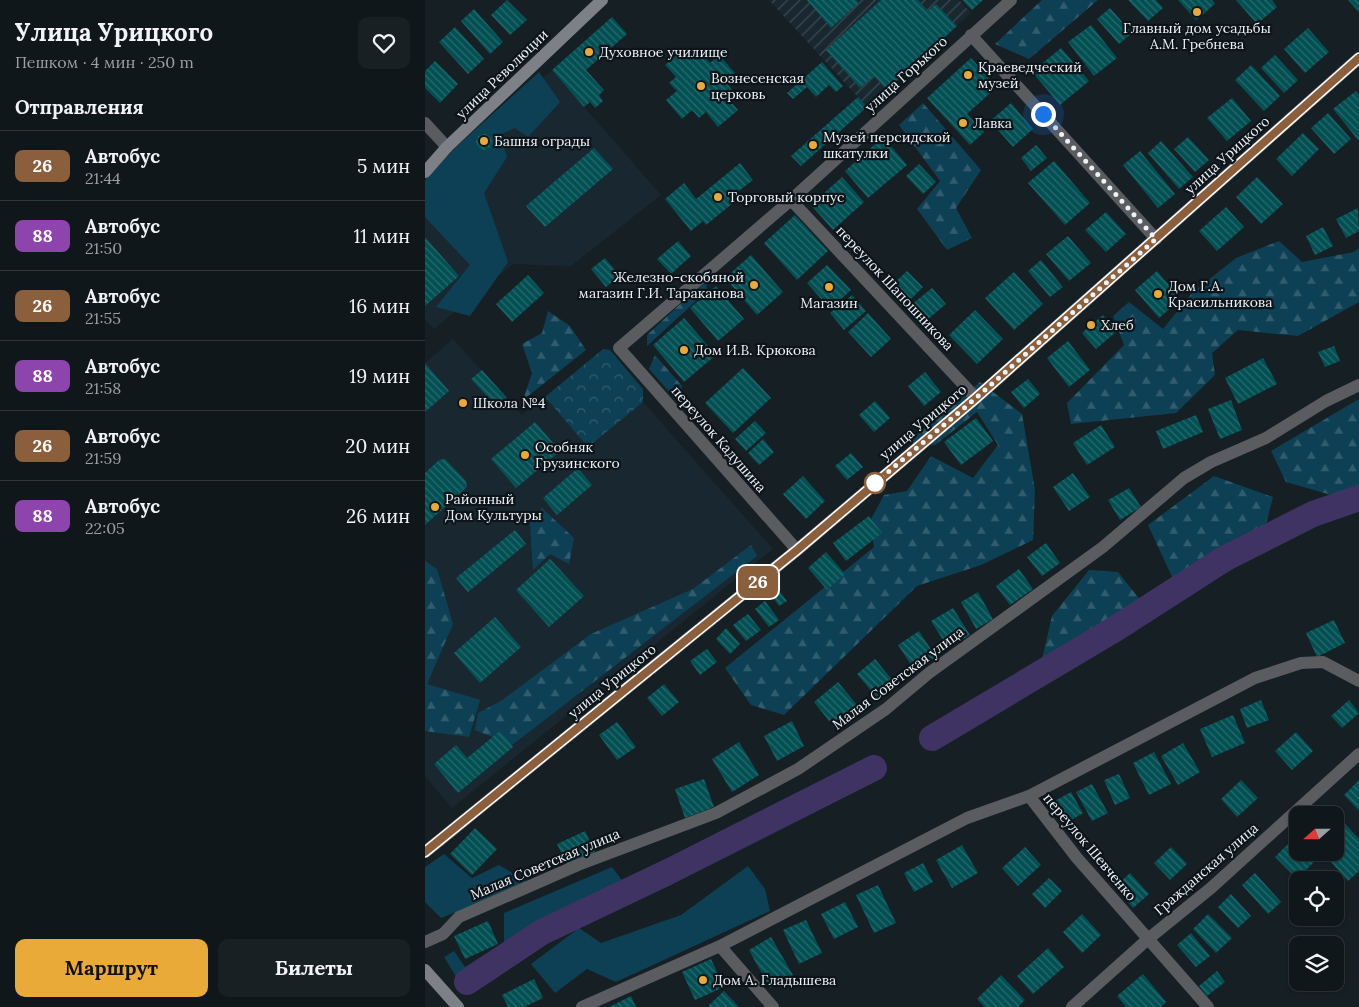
<!DOCTYPE html>
<html lang="ru">
<head>
<meta charset="utf-8">
<style>
	body { margin:0; font-family:Lora,serif; background:#192023; color:#f1f3f6; height:100vh; display:flex; flex-direction:column; font-size:19px; white-space:nowrap }
	* { box-sizing:border-box; margin:0 }
	p { font-size:16px; color:#9c9fa2 }
	.icon { flex:none; width:28px; height:28px; fill:none; stroke:currentColor; stroke-width:2; stroke-linecap:round; stroke-linejoin:round }
	.map { position:relative; flex:1; overflow:hidden }
	.sheet { display:flex; flex-direction:column; background:#10171a; width:425px }
	.sheet>* { flex:none }
	.badge { padding:0 10px; border-radius:8px; font-size:18px; line-height:32px }
	.needle { width:32px; rotate:249deg }
	.fabs { position:absolute; left:864px; top:806px; display:grid; gap:10px }
	.fabs a { display:grid; place-items:center; width:55px; height:55px; border-radius:10px; background:#10171a; box-shadow:0 1px 4px #0004,0 0 0 1px #303639; font-size:25px }
	.you { position:absolute; width:25px; height:25px; margin:-12px; border:4px solid #fff; border-radius:50%; background:#1a73e8; box-shadow:0 0 0 8px #1a73e833 }
	.map>.badge { position:absolute; translate:-50% -50%; box-shadow:0 0 0 2px #fff }
	h2 { padding:0 15px; font-size:19px; line-height:45px }
	.round { display:grid; place-items:center; flex:none; width:52px; height:52px; border-radius:10px; background:#192023 }
	.head { display:flex; align-items:center; justify-content:space-between; height:85px; padding:0 15px }
	h1 { font-size:24px; font-weight:700; line-height:38px }
	.primary-button { display:flex; gap:10px; margin-top:auto; padding:10px 15px }
	.primary-button a { flex:1; height:58px; border-radius:10px; background:#e9aa38; color:#111; font-size:20px; font-weight:700; line-height:58px; text-align:center }
	.primary-button a+a { background:#192023; color:#f1f3f6 }
	ul { padding:0; list-style:none }
	li { display:flex; align-items:center; gap:15px; height:70px; padding:0 15px; border-top:1px solid #303639 }
	li div { flex:1 }
	li b { display:block; font-size:19px }
	li em { font-style:normal }
	li .badge { min-width:55px; font-weight:700; text-align:center }
	main { display:flex; flex:1; min-height:0 }
	.map>svg:first-child { display:block }
	.built { fill:#192830 }
	.industrial { fill:url(#industrial-furrows) }
	.grass { fill:#0e4055 }
	.forest { fill:url(#forest-firs) }
	.park { fill:url(#park-crowns) }
	.lines { fill:none; stroke-linecap:round; stroke-linejoin:round }
	.river { stroke:#3f3363; stroke-width:26 }
	.building { fill:url(#building-back-hatch) }
	.minor { stroke:#5a5c60; stroke-width:12 }
	.secondary { stroke:#7d8087; stroke-width:12 }
	.line-casing { stroke:#fff; stroke-width:11 }
	.line { stroke:#8b5e3c; stroke-width:8 }
	.walk { stroke:#ecf2f5; stroke-width:5; stroke-dasharray:0 9 }
	.poi-dot { fill:#e9aa38; stroke:#0d151a; stroke-width:2 }
	.stop-dot { fill:#fff; stroke:#8b5e3c; stroke-width:2.5 }
	.labels { text-anchor:middle; dominant-baseline:central; stroke-width:4.5; stroke-linejoin:round; paint-order:stroke }
	.poi-label { font-size:14px; fill:#ecf2f5; stroke:#0d151a; text-anchor:start }
	.street-label { font-size:14px; fill:#ecf2f5; stroke:#0d151a }
</style>
</head>
<body>
<main>
<section class="sheet">
<div class="head"><div><h1>Улица Урицкого</h1><p>Пешком · 4 мин · 250 m</p></div><a class="round"><svg class="icon" aria-label="heart" viewBox="0 0 24 24"><path d="M12 20l-8-8c-3-5 5-10 8-4 3-6 11-1 8 4z"/></svg></a></div>
<h2>Отправления</h2>
<ul>
<li><span class="badge" style="background:#8b5e3c;color:#fff">26</span><div><b>Автобус</b><p>21:44</p></div><em>5 мин</em></li>
<li><span class="badge" style="background:#8e44ad;color:#fff">88</span><div><b>Автобус</b><p>21:50</p></div><em>11 мин</em></li>
<li><span class="badge" style="background:#8b5e3c;color:#fff">26</span><div><b>Автобус</b><p>21:55</p></div><em>16 мин</em></li>
<li><span class="badge" style="background:#8e44ad;color:#fff">88</span><div><b>Автобус</b><p>21:58</p></div><em>19 мин</em></li>
<li><span class="badge" style="background:#8b5e3c;color:#fff">26</span><div><b>Автобус</b><p>21:59</p></div><em>20 мин</em></li>
<li><span class="badge" style="background:#8e44ad;color:#fff">88</span><div><b>Автобус</b><p>22:05</p></div><em>26 мин</em></li>
</ul>
<div class="primary-button"><a>Маршрут</a><a>Билеты</a></div>
</section>
<div class="map">
<svg width="934" height="1007" viewBox="0 0 934 1007">
	<defs>
		<pattern id="industrial-furrows" width="10" height="10" patternUnits="userSpaceOnUse" patternTransform="scale(1.25)"><rect width="10" height="10" fill="#192830"/><path d="M-1 1l2-2M0 10L10 0M9 11l2-2" fill="none" stroke="#3b484f"/></pattern>
		<pattern id="forest-firs" width="22" height="20" patternUnits="userSpaceOnUse" patternTransform="scale(1.25)"><rect width="22" height="20" fill="#0e4055"/><path d="M5 1l3.5 6h-7zM16 11l3.5 6h-7z" fill="#315c6e"/></pattern>
		<pattern id="park-crowns" width="20" height="18" patternUnits="userSpaceOnUse" patternTransform="scale(1.25)"><rect width="20" height="18" fill="#0e4055"/><path d="M2 6a3 3 0 1 1 6 0M12 15a3 3 0 1 1 6 0" fill="none" stroke="#315c6e"/></pattern>
		<pattern id="building-back-hatch" width="6" height="6" patternUnits="userSpaceOnUse" patternTransform="scale(1.25)"><rect width="6" height="6" fill="#035054"/><path d="M-1 5l2 2M0 0l6 6M5-1l2 2" fill="none" stroke="#286a6d"/></pattern>
	</defs>
	<rect width="100%" height="100%" fill="#161f23"/>
	<path class="built" d="M127 70 236 195 146 266 88 264 9 329 0 319V189L58 127Z
		M28 339 97 415 120 397 163 446 218 402 348 549 27 808 0 776V363Z"/>
	<path class="industrial" d="M344 0H534L546 13 442 107Z"/>
	<path class="grass" d="M114 72 135 102 103 137 90 128 75 135 82 157 59 193 83 262 45 316 11 307 45 265 0 217V180L32 146Z
		M19 854 47 878 74 865 104 883 16 918 0 902V867Z
		M323 866 340 889 345 911 191 982 162 969 130 993 106 964 154 928 176 943 256 915Z
		M187 867 201 886 100 937 48 974 33 980 19 957 29 951 40 967 79 942V913Z"/>
	<path class="forest" d="M617 0H673L604 59 570 44Z
		M498 103 556 170 531 208 547 238 522 250 492 209 515 181 474 125Z
		M854 241 877 262 929 252 934 248V302L873 336 813 330 787 353 790 375 751 413 646 424 642 403 699 345 688 316 704 302 738 329 767 293 811 258Z
		M281 280 282 291 222 346V335Z
		M123 311 145 326 161 350 98 400 107 373 97 344 117 333Z
		M230 355 257 386 254 403 224 369Z
		M555 382 597 414 610 490 608 540 556 565 492 586 359 715 326 705 300 668 449 547 445 521 459 495 482 491 506 456 548 478 573 445 552 412 510 445 482 443Z
		M934 399V487L906 495 861 482 846 451Z
		M789 476 848 497 841 524 748 579 723 525Z
		M117 508 149 538 144 564 125 554 108 570 105 523Z
		M326 545 332 556 87 745 50 730 53 713 76 701 166 634 268 589Z
		M0 561 12 569 28 624 2 684 55 700 44 737 0 731Z
		M664 570 693 572 716 601 617 659 627 616Z"/>
	<path class="park" d="M178 349 185 350 218 389V402L163 447 120 397Z"/>
	<g class="lines">
		<path class="river" d="M507 738 690 629 799 559 888 514 934 498
			M42 982 117 932 243 872 449 768"/>
	</g>
	<path class="building" d="M82 0 102 20 85 35 66 15Z
		M382 0H431L434 3 406 28Z
		M456 0H493L503 11 511 4 532 26 462 90 449 76 435 88 401 50Z
		M537 0H558L547 10Z
		M703 0H731L738 8 723 21Z
		M753 0H787L790 4 771 20Z
		M811 0H847L852 7 832 24Z
		M923 0H934V12Z
		M685 8 707 33 694 44 672 19Z
		M49 9 78 42 65 54 36 21Z
		M187 17 202 34 161 70 179 90 174 95 178 101 170 108 165 102 159 107 127 70Z
		M666 25 692 58 669 76 643 42Z
		M30 27 59 59 43 74 14 42Z
		M883 28 904 52 880 73 859 49Z
		M260 48 270 60 277 54 285 63 294 55 310 73 300 81 307 90 300 95 313 110 293 127 281 112 274 118 267 110 257 119 241 100 252 91 244 83 251 77 240 65Z
		M636 48 664 81 635 105 607 72Z
		M850 55 873 80 859 93 836 68Z
		M546 58 572 87 542 114 559 132 545 145 502 98Z
		M10 61 33 84 15 103 0 88V71Z
		M397 62 418 86 411 92 404 85 391 97 382 87 368 99 362 93Z
		M826 65 855 96 839 111 810 80Z
		M931 91 934 95V141L908 109Z
		M433 97 442 107 376 166 366 156Z
		M807 98 826 121 802 141 782 118Z
		M586 103 608 129 588 147 565 121Z
		M903 113 926 139 909 154 886 128Z
		M878 133 894 149 867 176 851 159Z
		M51 142a8 8 0 1 1 16 0a8 8 0 1 1-16 0Z
		M458 137 482 165 443 198 420 171Z
		M763 137 784 160 770 172 749 149Z
		M736 141 768 177 754 189 723 153Z
		M611 145 622 158 606 171 596 158Z
		M169 148 188 169 120 227 101 206Z
		M715 151 750 194 733 208 698 165Z
		M629 161 665 203 640 225 603 183Z
		M315 163 328 180 310 194 313 199 281 225 278 221 266 231 240 199 259 183 271 199Z
		M494 164 511 182 498 194 481 176Z
		M417 177 439 202 408 230 386 205Z
		M832 177 858 204 836 224 811 197Z
		M801 207 819 227 792 251 774 231Z
		M933 208 934 231 921 238 911 219Z
		M681 212 701 234 681 252 660 230Z
		M370 215 403 251 372 280 339 243Z
		M898 227 908 246 890 255 881 236Z
		M643 236 666 263 644 281 621 254Z
		M0 237 34 276 0 306Z
		M253 241 266 256 246 274 232 259Z
		M326 255 358 292 332 315 300 278Z
		M180 258 195 276 181 287 166 269Z
		M616 260 638 287 625 297 603 271Z
		M402 265 426 290 405 309 382 283Z
		M482 271 498 287 478 307 462 290Z
		M732 271 756 299 734 318 710 290Z
		M589 272 618 304 589 330 560 298Z
		M103 275 119 293 87 322 71 304Z
		M291 286 319 319 293 341 265 308Z
		M507 288 521 304 495 326 481 309Z
		M427 295 441 311 419 330 405 313Z
		M550 310 578 339 552 364 524 335Z
		M443 313 466 339 446 357 423 332Z
		M678 315 692 331 671 349 657 333Z
		M259 318 291 355 259 382 228 345Z
		M643 341 665 370 644 387 622 358Z
		M909 346 915 361 900 367 893 352Z
		M838 358 852 384 813 404 800 378Z
		M0 363 24 391 0 412Z
		M318 368 346 398 308 433 280 403Z
		M57 370 82 398 72 407 46 379Z
		M500 372 516 392 499 406 483 386Z
		M603 379 615 394 599 408 586 392Z
		M806 400 817 430 795 439 783 409Z
		M450 401 465 418 449 432 434 415Z
		M771 415 778 432 738 449 731 431Z
		M551 418 568 441 536 465 519 442Z
		M330 421 341 433 321 451 310 439Z
		M110 422 135 451 91 488 66 459Z
		M676 425 690 447 662 465 648 443Z
		M338 439 349 452 334 465 323 453Z
		M426 453 438 467 422 480 410 466Z
		M20 459 41 481 42 487 0 525V473L14 460Z
		M153 468 167 485 132 515 118 498Z
		M648 473 665 497 644 511 628 487Z
		M378 476 400 501 381 519 358 494Z
		M704 488 716 507 695 520 683 500Z
		M444 516 457 533 421 561 408 543Z
		M90 530 101 544 43 592 31 578Z
		M621 543 635 563 617 576 602 557Z
		M401 552 420 574 402 590 383 568Z
		M125 559 159 596 124 627 91 590Z
		M594 569 608 589 585 605 571 586Z
		M352 588 362 601 354 606 345 593Z
		M553 592 568 619 551 629 536 602Z
		M340 601 354 620 344 627 330 609Z
		M528 608 545 635 523 648 506 621Z
		M323 614 336 630 321 641 308 625Z
		M70 617 96 647 55 683 29 653Z
		M909 620 920 643 892 657 881 633Z
		M301 628 315 644 305 654 291 639Z
		M494 631 511 657 490 671 473 645Z
		M282 649 292 662 275 675 265 661Z
		M450 659 469 682 452 698 432 674Z
		M413 682 437 711 412 731 389 702Z
		M239 684 254 702 237 716 222 698Z
		M836 700 844 720 822 728 815 709Z
		M924 700 934 713 917 728 906 716Z
		M808 715 820 743 787 757 775 729Z
		M367 721 379 746 352 761 339 736Z
		M192 722 211 747 192 760 174 735Z
		M75 731 88 747 33 793 9 764 31 745 42 758Z
		M871 732 888 751 867 770 850 751Z
		M314 742 334 775 307 792 287 759Z
		M758 743 775 772 753 785 736 756Z
		M729 752 746 784 724 795 708 763Z
		M694 774 705 798 690 805 679 780Z
		M279 779 289 807 260 818 250 789Z
		M816 780 833 798 812 817 796 799Z
		M934 780V811L919 795Z
		M667 784 683 813 667 821 651 792Z
		M646 792 658 813 638 825 626 803Z
		M905 807 934 839V871L923 881 897 852H910V815H896Z
		M50 828 72 849 47 875 25 854Z
		M160 831 170 852 142 865 132 844Z
		M872 835V852H892L895 856 872 879 850 857Z
		M537 845 553 873 527 888 511 860Z
		M600 847 616 865 593 886 577 868Z
		M746 847 762 864 745 880 729 863Z
		M498 863 508 882 489 892 479 873Z
		M705 873 724 894 708 908 690 887Z
		M830 873 856 902 843 914 817 885Z
		M624 878 637 891 620 908 607 894Z
		M453 885 471 923 449 933 431 895Z
		M806 894 826 916 813 928 793 907Z
		M420 902 433 927 409 939 396 914Z
		M657 914 676 935 657 953 638 932Z
		M783 914 807 938 791 953 768 929Z
		M381 920 397 953 374 964 358 930Z
		M63 921 73 944 40 959 29 936Z
		M766 933 785 956 771 967 752 945Z
		M346 937 368 975 345 988 324 950Z
		M623 948 639 967 608 994 592 976Z
		M286 959 299 987 270 1000 257 972Z
		M792 971 800 982 782 996 774 986Z
		M718 974 741 1002 736 1007H701L692 996Z
		M576 975 600 1000 593 1007H560L552 999Z
		M109 979 118 998 99 1007H83L77 995Z
		M299 991 314 1007H285L284 1005Z
		M206 996 211 1007H184Z"/>
	<g class="lines">
		<path class="minor" d="M546 35 731 239
			M0 123 22 147
			M366 200 551 398
			M372 550 194 348 366 200 586 0
			M604 796 652 858 783 1007
			M0 942 18 934 34 917 153 865 291 813 373 769 461 709 504 673 678 547 759 478 786 462 841 438 901 401 934 385
			M295 946 348 1007
			M157 1007 295 946 542 818 604 796 830 678 876 663 898 662 934 681
			M647 1007 723 939 786 888 934 754"/>
		<path class="secondary" d="M0 172 22 147 177 0
			M0 852 372 550 551 398 934 58
			M0 970 33 1007"/>
	</g>
	<g class="lines">
		<g class="line-casing">
			<path id="line" d="M0 852 372 550 551 398 934 58"/>
		</g>
		<use href="#line" class="line"/>
		<path class="walk" d="M450 483 551 398 731 239 618 114"/>
	</g>
	<g class="poi-dot">
		<circle cx="772" cy="12" r="5"/>
		<circle cx="164" cy="52" r="5"/>
		<circle cx="543" cy="75" r="5"/>
		<circle cx="276" cy="86" r="5"/>
		<circle cx="538" cy="123" r="5"/>
		<circle cx="59" cy="141" r="5"/>
		<circle cx="388" cy="145" r="5"/>
		<circle cx="293" cy="197" r="5"/>
		<circle cx="329" cy="285" r="5"/>
		<circle cx="404" cy="287" r="5"/>
		<circle cx="733" cy="294" r="5"/>
		<circle cx="666" cy="325" r="5"/>
		<circle cx="259" cy="350" r="5"/>
		<circle cx="38" cy="403" r="5"/>
		<circle cx="100" cy="455" r="5"/>
		<circle cx="10" cy="507" r="5"/>
		<circle cx="278" cy="980" r="5"/>
	</g>
	<circle class="stop-dot" cx="450" cy="483" r="10"/>
	<g class="labels">
		<g class="poi-label">
			<text x="772" y="28" text-anchor="middle">Главный дом усадьбы<tspan x="772" dy="16">А.М. Гребнева</tspan></text>
			<text x="174" y="52">Духовное училище</text>
			<text x="553" y="67">Краеведческий<tspan x="553" dy="16">музей</tspan></text>
			<text x="286" y="78">Вознесенская<tspan x="286" dy="16">церковь</tspan></text>
			<text x="548" y="123">Лавка</text>
			<text x="398" y="137">Музей персидской<tspan x="398" dy="16">шкатулки</tspan></text>
			<text x="69" y="141">Башня ограды</text>
			<text x="303" y="197">Торговый корпус</text>
			<text x="319" y="277" text-anchor="end">Железно-скобяной<tspan x="319" dy="16">магазин Г.И. Тараканова</tspan></text>
			<text x="743" y="286">Дом Г.А.<tspan x="743" dy="16">Красильникова</tspan></text>
			<text x="404" y="303" text-anchor="middle">Магазин</text>
			<text x="676" y="325">Хлеб</text>
			<text x="269" y="350">Дом И.В. Крюкова</text>
			<text x="48" y="403">Школа №4</text>
			<text x="110" y="447">Особняк<tspan x="110" dy="16">Грузинского</tspan></text>
			<text x="20" y="499">Районный<tspan x="20" dy="16">Дом Культуры</tspan></text>
			<text x="288" y="980">Дом А. Гладышева</text>
		</g>
		<g class="street-label">
			<text transform="translate(77 74) rotate(-44)">улица Революции</text>
			<text transform="translate(481 74) rotate(-42)">улица Горького</text>
			<text transform="translate(802 155) rotate(-42)">улица Урицкого</text>
			<text transform="translate(470 288) rotate(47)">переулок Шапошникова</text>
			<text transform="translate(498 422) rotate(-40)">улица Урицкого</text>
			<text transform="translate(294 439) rotate(49)">переулок Кадушина</text>
			<text transform="translate(473 678) rotate(-37)">Малая Советская улица</text>
			<text transform="translate(187 681) rotate(-39)">улица Урицкого</text>
			<text transform="translate(665 847) rotate(50)">переулок Шевченко</text>
			<text transform="translate(120 864) rotate(-23)">Малая Советская улица</text>
			<text transform="translate(781 869) rotate(-41)">Гражданская улица</text>
		</g>
	</g>
</svg>
<div class="fabs">
<a><svg class="needle" viewBox="-14 -14 28 28"><path d="M0-13l5 13h-10z" fill="#e53935"/><path d="M0 13l5-13h-10z" fill="#9c9fa2"/></svg></a>
<a><svg class="icon" aria-label="locate" viewBox="0 0 24 24"><circle cx="12" cy="12" r="6"/><path d="M12 2v4M12 18v4M2 12h4M18 12h4"/></svg></a>
<a><svg class="icon" aria-label="layers" viewBox="0 0 24 24"><path d="M12 4l9 5-9 5-9-5zM3 14l9 5 9-5"/></svg></a>
</div>
<div class="you" style="left:618px;top:114px"></div>
<b class="badge" style="left:333px;top:582px;background:#8b5e3c;color:#fff">26</b>
</div>
</main>
</body>
</html>
